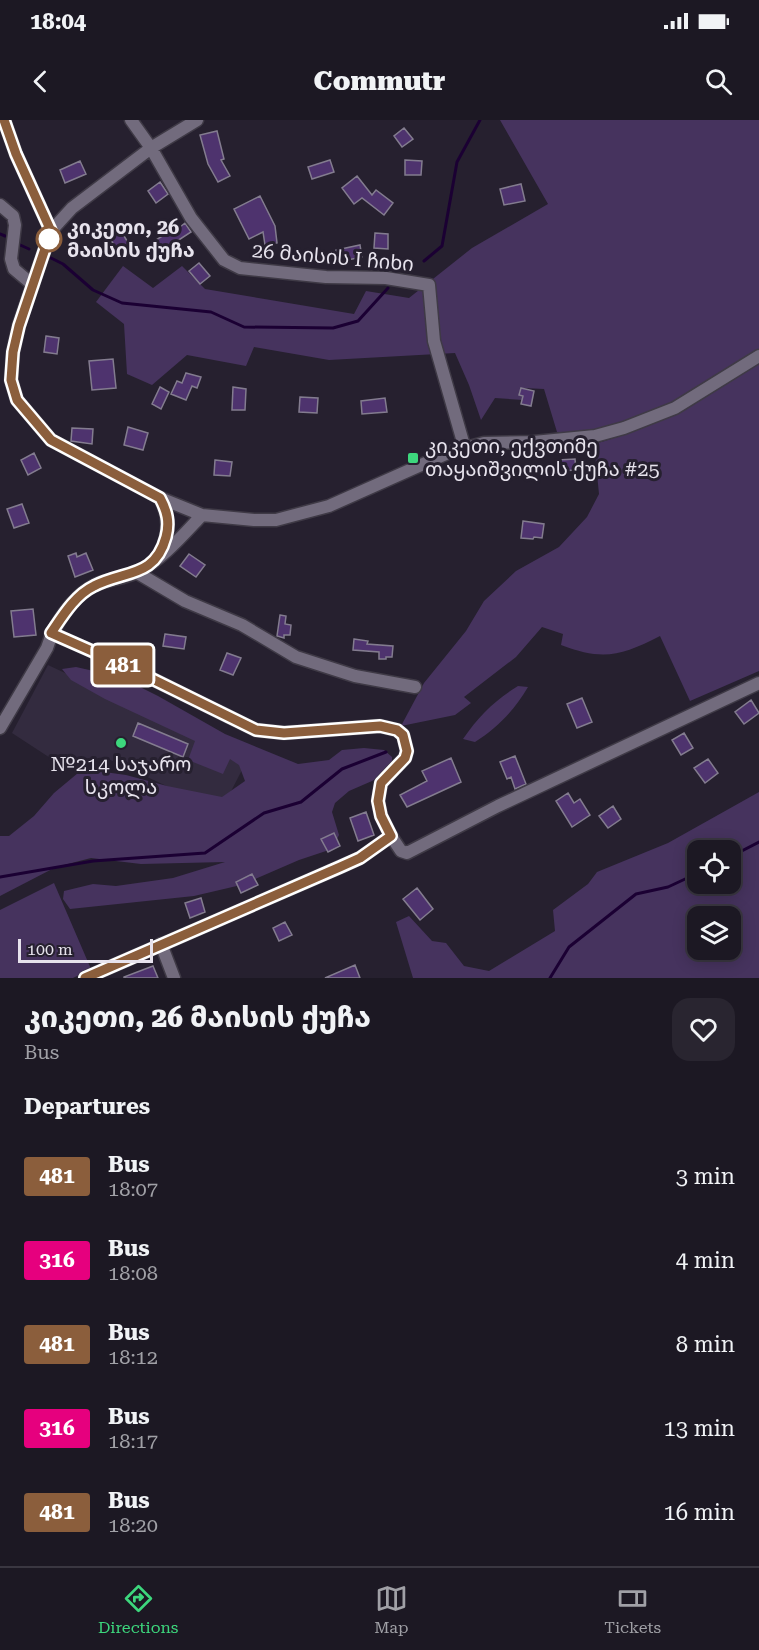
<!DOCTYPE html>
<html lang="en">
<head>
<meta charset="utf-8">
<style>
	body { margin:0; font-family:"Roboto Serif","Noto Sans Georgian",serif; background:#292530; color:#f1f3f6; height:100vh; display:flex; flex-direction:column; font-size:22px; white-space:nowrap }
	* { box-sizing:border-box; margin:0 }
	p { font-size:20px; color:#a0a0a6 }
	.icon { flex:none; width:33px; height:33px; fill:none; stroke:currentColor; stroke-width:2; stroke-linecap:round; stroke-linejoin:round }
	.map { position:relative; height:858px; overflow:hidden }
	.details { display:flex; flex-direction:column; background:#1c1823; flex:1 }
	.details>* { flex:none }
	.badge { padding:0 12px; border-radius:4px; font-size:21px; line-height:39px }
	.tools { position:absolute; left:687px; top:720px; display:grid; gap:12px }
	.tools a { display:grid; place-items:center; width:54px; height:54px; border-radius:12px; background:#1c1823; box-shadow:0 3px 15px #0003,0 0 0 2px #3a3741; font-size:30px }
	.scale { position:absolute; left:18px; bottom:15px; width:135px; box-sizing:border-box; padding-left:6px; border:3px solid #e7e3ed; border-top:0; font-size:16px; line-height:21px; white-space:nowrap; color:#e7e3ed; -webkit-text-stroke:4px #26202f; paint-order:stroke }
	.map>.badge { position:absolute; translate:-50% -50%; box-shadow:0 0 0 3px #fff }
	h2 { padding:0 24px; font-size:22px; line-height:54px }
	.round { display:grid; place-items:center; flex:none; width:63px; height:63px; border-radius:18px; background:#292530 }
	.overview { display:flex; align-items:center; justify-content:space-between; height:102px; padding:0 24px }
	h1 { font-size:28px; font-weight:800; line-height:45px }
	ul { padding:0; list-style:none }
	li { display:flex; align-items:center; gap:18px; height:84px; padding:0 24px }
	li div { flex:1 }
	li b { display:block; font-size:22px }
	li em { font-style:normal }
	li .badge { min-width:66px; font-weight:700; text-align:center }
	.status { display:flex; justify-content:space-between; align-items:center; height:42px; padding:0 30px; background:#1c1823; direction:ltr }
	.status svg { height:16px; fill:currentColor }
	header { display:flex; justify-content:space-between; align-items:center; height:78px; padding:0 24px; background:#1c1823; font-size:27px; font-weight:800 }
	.tabs { display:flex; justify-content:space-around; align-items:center; height:84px; border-top:2px solid #3a3741; background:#1c1823; font-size:16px; color:#a0a0a6 }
	.tabs a { display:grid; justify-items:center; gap:3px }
	.tabs .selected { color:#3dd77d }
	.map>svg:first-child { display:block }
	.built { fill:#332b3f }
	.green { fill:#46335e; fill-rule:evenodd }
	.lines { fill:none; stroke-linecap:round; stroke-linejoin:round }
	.stream { stroke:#1b0033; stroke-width:3 }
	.building { fill:#4e336e; stroke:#837c8f; stroke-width:1.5 }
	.minor-casing { stroke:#3f3a46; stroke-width:15 }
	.minor { stroke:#726b7d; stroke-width:12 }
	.line-casing { stroke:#fff; stroke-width:14 }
	.line { stroke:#8b5e3c; stroke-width:9 }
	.stop-dot { fill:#fff; stroke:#8b5e3c; stroke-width:3 }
	.poi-dot { fill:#3dd77d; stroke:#26202f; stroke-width:2 }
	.labels { text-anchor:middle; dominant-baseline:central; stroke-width:6; stroke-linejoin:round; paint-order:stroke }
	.stop-label { font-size:20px; font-weight:bold; fill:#e7e3ed; stroke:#26202f; text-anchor:start }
	.street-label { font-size:20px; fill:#e7e3ed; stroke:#26202f }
	.poi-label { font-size:20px; fill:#e7e3ed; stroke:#26202f; text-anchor:start }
</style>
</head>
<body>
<div class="status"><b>18:04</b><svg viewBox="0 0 49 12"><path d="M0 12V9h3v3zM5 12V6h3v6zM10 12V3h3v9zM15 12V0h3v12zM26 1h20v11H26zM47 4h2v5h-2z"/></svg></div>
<header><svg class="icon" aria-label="back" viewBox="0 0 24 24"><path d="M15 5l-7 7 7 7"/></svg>Commutr<svg class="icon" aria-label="search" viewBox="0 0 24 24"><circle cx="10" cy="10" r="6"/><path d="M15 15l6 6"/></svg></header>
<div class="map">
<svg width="759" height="858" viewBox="0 0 759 858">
	<rect width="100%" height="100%" fill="#26202f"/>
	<path class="built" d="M48 545 235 633 243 648 227 679 201 682 104 637 61 645 12 613Z"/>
	<path class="green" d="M500 0H759V231L674 283 610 309 592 312H557L544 269 523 268V280L495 278 481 300 469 265 455 233 329 240 254 227 246 246 187 235 152 265 127 254 124 204 96 182 123 146 153 168 182 146 205 169 354 194 366 171 409 178 472 128 548 84Z
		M759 244V551L690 581 660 516C621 536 603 541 561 525L563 514 542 507 516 537 464 577 471 583 455 595 401 606 424 563 466 511 484 481 516 451 559 427 587 397 599 374 594 324C657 308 701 267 759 244Z
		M76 547 120 557 158 576 225 614 298 644 329 640 342 630 364 628 384 630 392 637V650L372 661 349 671 335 683 332 692 339 715 332 729 299 740 241 765 194 776 70 789 63 779 64 771 93 764 116 766 173 758 225 742 141 744 91 738 56 747 0 776V716H9L34 696 54 673 78 653 90 650 126 655 167 666 222 677 245 661 239 645 230 639 223 654 188 640 195 621 105 579 71 560 62 549Z
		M518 566 528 567C514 591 497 608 475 622L463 619C479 596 494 581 518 566Z
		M759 672V858H413L396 802 409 796 432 821 446 823 464 846 489 851 555 811 553 790 588 764 597 752 668 723ZM730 730V764H698V730ZM698 796H730V830H698Z
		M54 763 91 849 73 858H0V790Z"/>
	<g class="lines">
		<path class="stream" d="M0 114 5 116
			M18 124 29 129
			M51 138 63 144 93 170 122 183 211 192 244 207 333 208 358 201 388 168
			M424 141 442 126 457 42 480 0
			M730 737 759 722
			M0 757 93 741 205 733 264 693 301 682 342 649 386 632
			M550 858 569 827 636 774 668 767 698 753"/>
	</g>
	<path class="building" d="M404 8 413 19 402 27 394 16Z
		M217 11 224 39 221 40 230 56 218 62 208 44 200 15Z
		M330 40 334 52 312 59 308 47Z
		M405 40 422 41 421 55H405Z
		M80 41 86 54 65 63 60 50Z
		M357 56 372 75 376 70 393 83 384 95 362 78 354 84 342 68Z
		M160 62 168 74 156 83 148 71Z
		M521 64 525 81 504 85 500 69Z
		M260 76 275 106 277 123 265 125 263 112 249 119 234 89Z
		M116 103 129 124 118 131 105 111Z
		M185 103 191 112 162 131 156 120 173 109 175 111Z
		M375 113 388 114V129L374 128Z
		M360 125 362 137 338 142 336 130Z
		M199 143 210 156 200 164 189 151Z
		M46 216 59 218 57 234 44 232Z
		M113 239 116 268 92 270 89 241Z
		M186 253 201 257 197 268 192 266 186 280 171 274 177 261 182 263Z
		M160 267 169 272 161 289 152 284Z
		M233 267 246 269 245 290H232Z
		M521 268 534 271 531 286 521 284 523 276 519 275Z
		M300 277 318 278 317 293 299 292Z
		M385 278 387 292 362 294 361 281Z
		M128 307 148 313 143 330 124 325Z
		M72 308 93 309 92 324 71 321Z
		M34 333 41 348 28 355 21 340Z
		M575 339 576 350 559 351 558 340Z
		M215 340 232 342 230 356 214 355Z
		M22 384 29 403 14 408 7 389Z
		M523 401 544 404 542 418 534 417 533 419 521 418Z
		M76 433 77 437 86 433 93 450 75 457 68 436Z
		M189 434 205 445 196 457 180 446Z
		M33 489 36 515 14 517 11 491Z
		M280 495 286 496 285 504 291 505 290 515H284V518L277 516Z
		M165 514 186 517 184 529 163 526Z
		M354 519 368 521 367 524 393 526 392 537H386V539H379V532L353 530Z
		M227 533 241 538 233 555 220 550Z
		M582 578 592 602 577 608 567 584Z
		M751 580 759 593 744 604 735 592Z
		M138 603 188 624 183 637 133 616Z
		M684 613 693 628 681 635 672 620Z
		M515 636 526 664 515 669 511 657 507 659 500 642Z
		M451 638 461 662 407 687 400 675 427 661 422 651Z
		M708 639 718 653 705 663 694 648Z
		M568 673 574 683 580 679 590 695 572 707 556 681Z
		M613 686 621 699 608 708 599 696Z
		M366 692 374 715 358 721 350 698Z
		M334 713 340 726 328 732 321 719Z
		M252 754 258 765 241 773 236 762Z
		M417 768 433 789 420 800 403 779Z
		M201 778 205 792 190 798 185 783Z
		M285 802 292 815 279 821 273 808Z
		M355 845 360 858H325Z
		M153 846 158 858H124V857Z"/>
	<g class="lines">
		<g class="minor-casing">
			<path id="minor" d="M4 0 16 34 51 111
				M131 0 151 28 191 98 224 140 240 148 326 157 386 158 429 165 434 221 465 329
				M197 0 151 28 72 88 51 111 19 205 13 232 11 260 17 280 51 320 160 378 202 395 254 400H276L329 386 448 333 484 323 534 322 595 316 624 308 675 288 759 236
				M0 85 13 96 15 105 11 139 14 149 33 165
				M160 433C170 414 170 396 160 378
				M136 452 185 481 242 505 296 537 355 556 415 567
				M51 513 128 547 256 610 284 613 380 606 397 610 403 615 407 631 405 638 381 663 378 681 381 696 391 716 401 731 407 733 498 686 759 563
				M0 608 47 528C54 505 71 478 93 466 106 459 123 459 137 452 162 440 183 415 202 395
				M161 824 174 858
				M85 858 340 747 360 738 391 716"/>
		</g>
		<use href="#minor" class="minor"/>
	</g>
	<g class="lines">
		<g class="line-casing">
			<path id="line" d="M4 0 16 34 51 111 19 206 13 232 11 260 17 280 51 320 160 378C167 391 170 402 166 417 155 458 125 450 94 466 75 475 62 497 51 513L128 547 256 610 284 613 380 606 397 610 403 615 407 631 405 638 381 663 378 681 381 696 391 716 360 738 340 747 85 858"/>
		</g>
		<use href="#line" class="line"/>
	</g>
	<circle class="stop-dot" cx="49" cy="119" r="12"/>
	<g class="poi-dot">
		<rect x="407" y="332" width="12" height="12" rx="3"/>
		<circle cx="121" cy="623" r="6"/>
	</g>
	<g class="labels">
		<g class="stop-label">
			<text x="67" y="107">კიკეთი, 26<tspan x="67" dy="23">მაისის ქუჩა</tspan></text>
		</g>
		<g class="street-label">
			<text transform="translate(333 137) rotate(5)">26 მაისის I ჩიხი</text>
		</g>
		<g class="poi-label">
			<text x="425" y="326">კიკეთი, ექვთიმე<tspan x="425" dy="23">თაყაიშვილის ქუჩა #25</tspan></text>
			<text x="121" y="644" text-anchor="middle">№214 საჯარო<tspan x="121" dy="23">სკოლა</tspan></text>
		</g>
	</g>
</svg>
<div class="tools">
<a><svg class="icon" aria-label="locate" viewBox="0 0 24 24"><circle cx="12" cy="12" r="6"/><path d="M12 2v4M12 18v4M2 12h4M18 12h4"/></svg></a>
<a><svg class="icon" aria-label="layers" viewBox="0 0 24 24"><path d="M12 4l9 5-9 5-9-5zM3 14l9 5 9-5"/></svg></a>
</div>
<div class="scale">100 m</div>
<b class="badge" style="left:123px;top:545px;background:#8b5e3c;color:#fff">481</b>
</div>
<section class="details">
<div class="overview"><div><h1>კიკეთი, 26 მაისის ქუჩა</h1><p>Bus</p></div><a class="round"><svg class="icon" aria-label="heart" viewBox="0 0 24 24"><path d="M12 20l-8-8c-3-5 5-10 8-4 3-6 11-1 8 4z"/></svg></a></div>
<h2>Departures</h2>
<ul>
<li><span class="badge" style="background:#8b5e3c;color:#fff">481</span><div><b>Bus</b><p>18:07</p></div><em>3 min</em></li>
<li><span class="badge" style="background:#e6007e;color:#fff">316</span><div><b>Bus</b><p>18:08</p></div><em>4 min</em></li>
<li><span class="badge" style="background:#8b5e3c;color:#fff">481</span><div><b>Bus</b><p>18:12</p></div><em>8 min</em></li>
<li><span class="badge" style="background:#e6007e;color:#fff">316</span><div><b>Bus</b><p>18:17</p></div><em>13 min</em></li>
<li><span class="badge" style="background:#8b5e3c;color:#fff">481</span><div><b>Bus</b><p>18:20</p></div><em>16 min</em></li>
</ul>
</section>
<nav class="tabs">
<a class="selected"><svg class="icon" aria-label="directions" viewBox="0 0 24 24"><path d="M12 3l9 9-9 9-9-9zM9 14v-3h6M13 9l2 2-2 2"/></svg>Directions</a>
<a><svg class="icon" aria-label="map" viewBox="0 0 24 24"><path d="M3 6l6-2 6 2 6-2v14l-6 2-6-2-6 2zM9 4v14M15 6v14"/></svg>Map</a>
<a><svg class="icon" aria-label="tickets" viewBox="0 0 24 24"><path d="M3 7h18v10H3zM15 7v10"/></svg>Tickets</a>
</nav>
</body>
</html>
